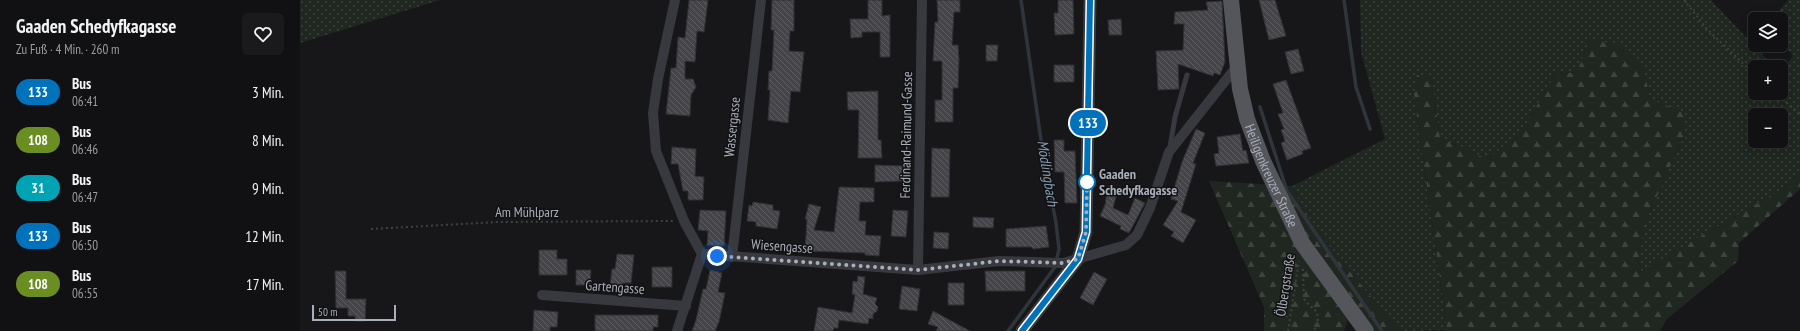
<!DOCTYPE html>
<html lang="de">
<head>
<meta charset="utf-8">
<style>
	body { margin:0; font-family:"PT Sans Narrow",sans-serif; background:#1a1a1c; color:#f1f3f6; height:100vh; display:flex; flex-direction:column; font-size:15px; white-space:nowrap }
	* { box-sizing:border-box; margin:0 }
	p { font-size:13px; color:#9c9da0 }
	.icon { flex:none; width:22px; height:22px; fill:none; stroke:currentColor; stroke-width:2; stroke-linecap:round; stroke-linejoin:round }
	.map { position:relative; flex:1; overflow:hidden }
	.drawer { display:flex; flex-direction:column; background:#111113; width:300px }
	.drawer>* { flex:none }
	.badge { padding:0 8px; border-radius:13px; font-size:14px; line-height:26px }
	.buttons { position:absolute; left:1448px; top:12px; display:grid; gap:8px }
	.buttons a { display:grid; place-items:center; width:40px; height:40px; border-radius:6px; background:#111113; box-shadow:0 2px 10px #0003,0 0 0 1px #303133; font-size:20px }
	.scale { position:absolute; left:12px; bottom:10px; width:84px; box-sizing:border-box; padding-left:4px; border:2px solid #aaaeb8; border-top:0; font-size:11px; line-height:14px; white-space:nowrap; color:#aaaeb8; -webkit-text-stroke:3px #121214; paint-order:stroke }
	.you { position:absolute; width:20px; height:20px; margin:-10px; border:3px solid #fff; border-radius:50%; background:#1a73e8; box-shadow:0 0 0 6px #1a73e833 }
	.map>.badge { position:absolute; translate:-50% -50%; box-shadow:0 0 0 2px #fff }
	.round { display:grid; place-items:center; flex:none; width:42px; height:42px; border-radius:6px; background:#1a1a1c }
	.summary { display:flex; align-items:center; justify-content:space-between; height:68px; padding:0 16px }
	h1 { font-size:19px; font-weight:700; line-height:30px }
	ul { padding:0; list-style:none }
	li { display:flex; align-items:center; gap:12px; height:48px; padding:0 16px }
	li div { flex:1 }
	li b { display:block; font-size:15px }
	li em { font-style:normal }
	li .badge { min-width:44px; font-weight:700; text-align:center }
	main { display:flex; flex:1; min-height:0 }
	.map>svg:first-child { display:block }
	.grass { fill:url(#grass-dots); fill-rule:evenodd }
	.forest { fill:url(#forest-firs) }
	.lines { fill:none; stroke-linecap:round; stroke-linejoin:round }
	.stream { stroke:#2e363c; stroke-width:3.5 }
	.building { fill:url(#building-back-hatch); stroke:#313135 }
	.path { stroke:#3e4044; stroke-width:2; stroke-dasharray:2 3; stroke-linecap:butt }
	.service { stroke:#38393e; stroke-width:5 }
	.minor { stroke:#38393e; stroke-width:10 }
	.tertiary { stroke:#38393e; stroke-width:13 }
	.primary { stroke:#54565c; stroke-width:16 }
	.line-casing { stroke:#fff; stroke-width:9 }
	.line { stroke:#0072bc; stroke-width:6 }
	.walk { stroke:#aaaeb8; stroke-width:4; stroke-dasharray:0 7.2 }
	.stop-dot { fill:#fff; stroke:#0072bc; stroke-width:2 }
	.labels { text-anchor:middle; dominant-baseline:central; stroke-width:3; stroke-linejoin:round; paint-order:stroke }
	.street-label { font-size:14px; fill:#aaaeb8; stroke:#121214 }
	.stop-label { font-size:14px; font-weight:bold; fill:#aaaeb8; stroke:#121214; text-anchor:start }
	.water-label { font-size:15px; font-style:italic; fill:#839cb1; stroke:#121214 }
</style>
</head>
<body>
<main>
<section class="drawer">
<div class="summary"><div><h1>Gaaden Schedyfkagasse</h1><p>Zu Fuß · 4 Min. · 260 m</p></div><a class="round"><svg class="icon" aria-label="heart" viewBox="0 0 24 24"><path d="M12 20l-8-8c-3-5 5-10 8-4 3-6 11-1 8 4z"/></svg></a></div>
<ul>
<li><span class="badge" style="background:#0072bc;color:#fff">133</span><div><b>Bus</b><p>06:41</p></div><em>3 Min.</em></li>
<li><span class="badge" style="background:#6b8e23;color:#fff">108</span><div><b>Bus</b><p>06:46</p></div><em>8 Min.</em></li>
<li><span class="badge" style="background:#00a3b4;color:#fff">31</span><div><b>Bus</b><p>06:47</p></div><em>9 Min.</em></li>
<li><span class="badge" style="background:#0072bc;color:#fff">133</span><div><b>Bus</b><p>06:50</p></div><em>12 Min.</em></li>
<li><span class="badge" style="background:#6b8e23;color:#fff">108</span><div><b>Bus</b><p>06:55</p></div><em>17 Min.</em></li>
</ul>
</section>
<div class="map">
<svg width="1500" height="331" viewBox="0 0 1500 331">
	<defs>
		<pattern id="grass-dots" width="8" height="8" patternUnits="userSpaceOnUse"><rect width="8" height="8" fill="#1f2720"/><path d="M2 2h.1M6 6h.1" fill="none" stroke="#3d443e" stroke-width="1.8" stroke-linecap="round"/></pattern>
		<pattern id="forest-firs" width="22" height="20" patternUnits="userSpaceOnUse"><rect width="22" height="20" fill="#1f2720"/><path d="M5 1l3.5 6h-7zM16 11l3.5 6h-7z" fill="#3d443e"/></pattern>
		<pattern id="building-back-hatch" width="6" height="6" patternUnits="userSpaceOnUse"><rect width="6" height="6" fill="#444449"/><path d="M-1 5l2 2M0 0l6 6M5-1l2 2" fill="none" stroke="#5c5c61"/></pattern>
	</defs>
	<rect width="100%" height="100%" fill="#171719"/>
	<path class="grass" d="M0 0H140L0 43Z
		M1060 0H1411L1474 67H1455V93H1481V74L1493 55 1481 42V19H1472L1488 0H1500V171L1482 189 1338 273 1339 252 1346 221 1385 133 1350 99 1344 70 1290 39 1277 72 1255 74 1220 135 1187 159 1140 138 1131 75 1114 94 1147 330 1099 331 1010 222 992 186 1085 139 1061 52ZM1455 115H1481V141H1455Z"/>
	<path class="forest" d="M1290 39 1318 45 1344 70 1350 99 1385 113V133L1346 221 1339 252 1338 273 1482 189 1500 171V189L1439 243 1438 261 1367 319 1360 331H1145L1147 329 1114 94 1117 75H1131L1140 138 1187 159 1220 135 1255 74 1277 72Z
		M909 181 992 186 1010 222 1099 331H1056L1048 320 1044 331H964V307Z"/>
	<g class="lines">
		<path class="stream" d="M1044 0 1056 87 1070 129
			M960 107 987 191 1082 331
			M708 331 755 267 759 249 756 223 743 154 721 0"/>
	</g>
	<path class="building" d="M389 0H408L404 32 397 31 395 62 385 61V79H393L396 87 391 95 390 116 366 114 371 68H376L378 37 385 38Z
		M472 0H494V31H490L489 51 504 52 500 92 491 91 488 123 468 120 470 90H468L469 71H472L474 30H471Z
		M568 0H582V16L590 15V57H580V32H562V37L551 38 550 19H568Z
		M637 0H660V12H654L652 45H658L659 59 658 88H653V122H635V100H642V61H633L635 22H638Z
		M758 0H773L774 34 755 35 754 13H758Z
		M959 0H975L986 36 969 40Z
		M922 1 925 62 920 75 914 73 913 76 878 64 879 89 858 90 856 51 883 50 884 24H874L875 12 908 10 906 2Z
		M821 19 822 35H809L808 20Z
		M686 45H698L697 61H686Z
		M998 49 1004 71 991 74 985 52Z
		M754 65H774V82H754Z
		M986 80 1011 148 1002 151 1003 154 987 160 981 143 985 141 981 130 984 129 978 114 983 113 973 84Z
		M578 91V140H581L582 158H558L559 110H548L547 92Z
		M896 129 905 133 893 163 896 164 881 212 896 220 883 243 871 236 874 232 863 225 878 201 871 199 882 162Z
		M940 134 943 151 946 150 949 163 916 166 914 154 919 153 917 137Z
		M754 140H764V151H775L777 203H765L764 172H755Z
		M372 147 396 149 395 176 404 177 403 200H388V191H383L378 164H371Z
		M632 148 650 149 649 197H631Z
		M575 165 603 166V181L575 182Z
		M808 186 818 189 813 208 828 215 835 198 845 203 829 233 820 229 821 226 800 216 805 205Z
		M539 187 574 188V202H560L559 221H566L565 235 581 236 579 256 565 255V253L505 251 507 219H505L509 204 521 207 514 230 534 232Z
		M453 202 473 205V210L480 211 477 229 456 226V222L447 221 449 205 452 206Z
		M400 210 426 211 424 246 407 245 408 231 398 230Z
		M593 210 608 211 606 237 591 236Z
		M673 217 694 218 693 228 673 227Z
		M746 226 749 247 733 249 732 247H706V229Z
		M634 232 649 233 648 249 633 248Z
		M239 250H257V259H267V275H239Z
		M317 254 334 255 331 283H323V287L310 286 312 269H315Z
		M352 267H372V287H352Z
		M276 270H291L290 285H276Z
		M410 270 422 273 418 292 425 293 419 322 415 331H392L396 320 403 289H406Z
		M35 271H46V299H66L65 321H55V316H48V308H36Z
		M685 271H725V291H686Z
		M794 272 807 279 793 305 780 298Z
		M558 276 565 277 563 294 577 298 575 304 578 307 577 311 573 314V319L569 318 568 324 539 320 538 328H534L533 331H514L518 307 552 313 555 295 552 294 553 281 557 282Z
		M648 283H664V305H648Z
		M602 286 620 289 617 311 599 309Z
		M234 310 258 312 257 327H250V331H233Z
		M633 311 670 331H636L638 327 628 324Z
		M295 315H358V327H353V331H295Z"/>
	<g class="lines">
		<path class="path" d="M1384 0 1407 29 1455 75
			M1475 93 1500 114
			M71 229 198 222 373 221
			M1003 269 1004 299C1013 311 1020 308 1017 327L1012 331
			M988 331 999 261"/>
		<path class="service" d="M870 147 875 117 887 75"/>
		<path class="minor" d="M375 0 358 79 353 113 356 151 384 221 402 254 618 270 699 261 763 263 826 245 837 235 850 208 869 152 937 66
			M432 257 461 0
			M618 270 622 0
			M242 295 386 306
			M377 331 402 254"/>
		<path class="tertiary" d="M722 331 778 259 786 232 790 0"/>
		<path class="primary" id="s1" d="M931 0 940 89 947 119 963 161 1002 243 1066 331"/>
	</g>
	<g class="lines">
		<g class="line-casing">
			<path id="line" d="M722 331 778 259 786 232 790 0"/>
		</g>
		<use href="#line" class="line"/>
		<path class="walk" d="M417 256 618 270 699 261 763 263 778 259 786 232 787 180V182"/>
	</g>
	<circle class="stop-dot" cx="787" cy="182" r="8"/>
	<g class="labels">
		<g class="street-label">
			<text transform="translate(432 127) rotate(-84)">Wassergasse</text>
			<text transform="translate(606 135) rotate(-89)">Ferdinand-Raimund-Gasse</text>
			<text stroke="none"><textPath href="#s1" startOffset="182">Heiligenkreuzer Straße</textPath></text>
			<text x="227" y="212">Am Mühlparz</text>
			<text transform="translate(482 246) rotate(4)">Wiesengasse</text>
			<text transform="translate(985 285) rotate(-81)">Ölbergstraße</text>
			<text transform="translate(315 287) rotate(4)">Gartengasse</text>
		</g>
		<g class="stop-label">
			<text x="799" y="174">Gaaden<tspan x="799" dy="16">Schedyfkagasse</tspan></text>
		</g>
		<g class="water-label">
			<text transform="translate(748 173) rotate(81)">Mödlingbach</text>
		</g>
	</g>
</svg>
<div class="buttons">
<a><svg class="icon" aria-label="layers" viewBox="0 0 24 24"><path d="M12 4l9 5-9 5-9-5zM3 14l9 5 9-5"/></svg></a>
<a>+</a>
<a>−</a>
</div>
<div class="scale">50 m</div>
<div class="you" style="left:417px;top:256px"></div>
<b class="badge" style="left:788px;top:123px;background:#0072bc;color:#fff">133</b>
</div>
</main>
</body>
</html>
